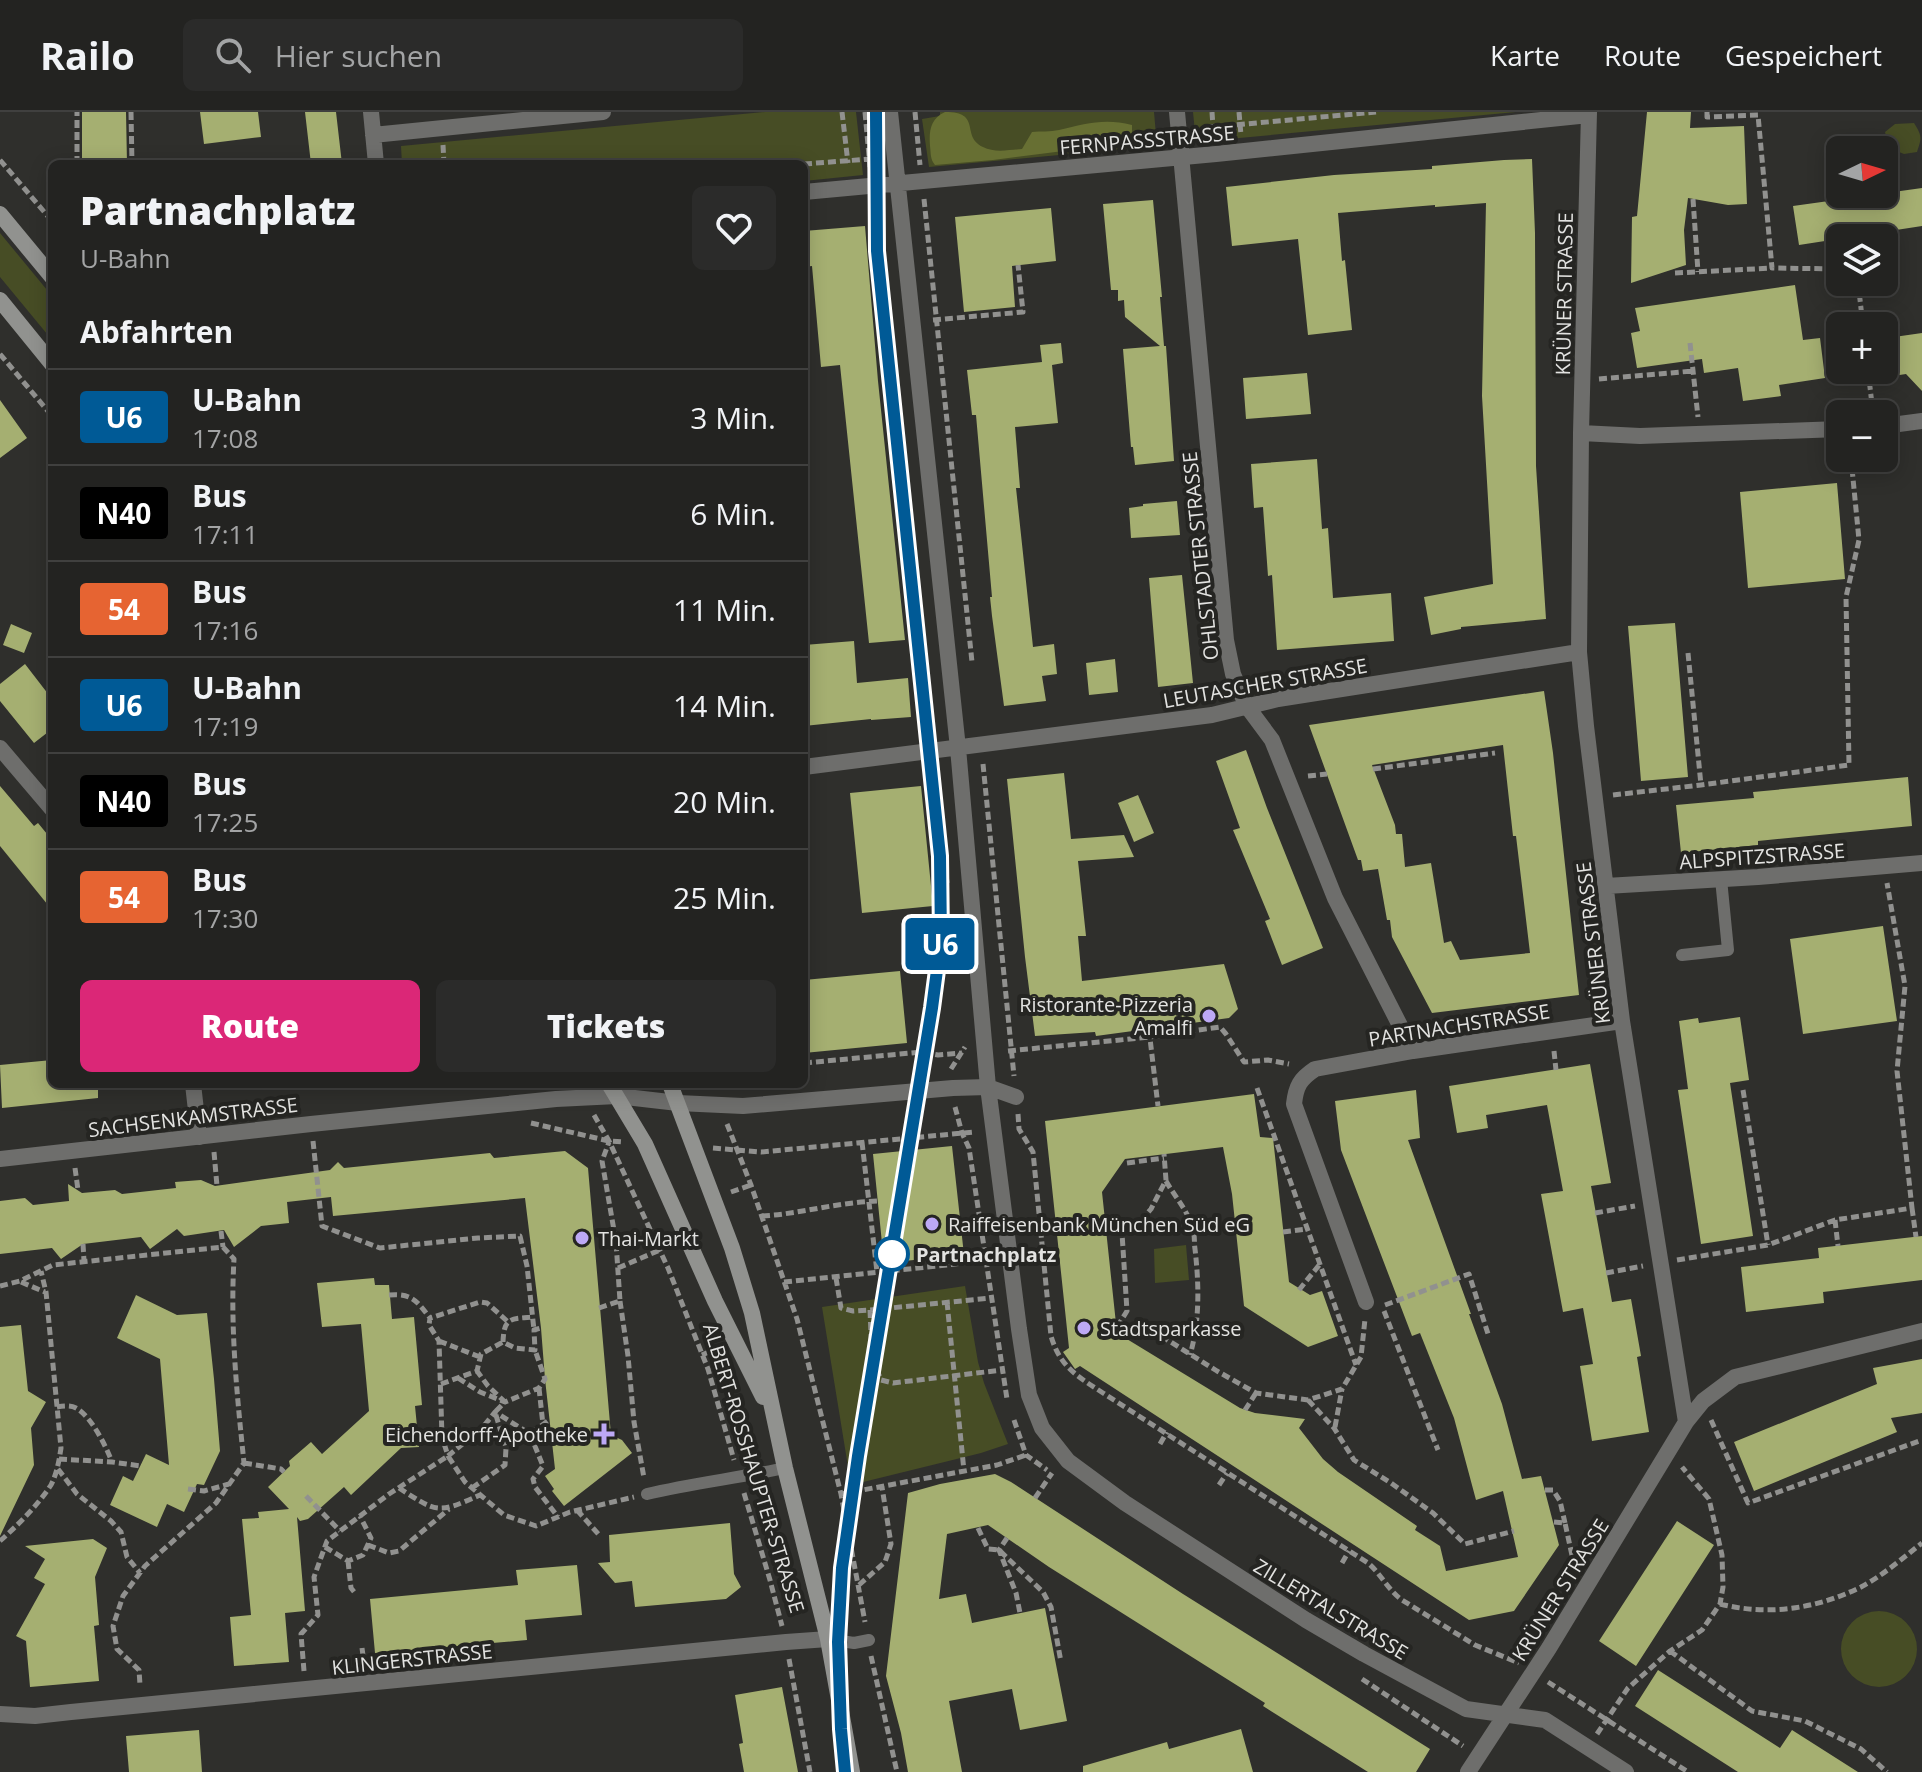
<!DOCTYPE html>
<html lang="de">
<head>
<meta charset="utf-8">
<style>
	body { margin:0; font-family:"Open Sans",sans-serif; background:#2b2b2a; color:#f1f3f6; height:100vh; display:flex; flex-direction:column; font-size:30px; white-space:nowrap }
	* { box-sizing:border-box; margin:0 }
	p { font-size:26px; color:#a3a4a5 }
	.icon { flex:none; width:44px; height:44px; fill:none; stroke:currentColor; stroke-width:2; stroke-linecap:round; stroke-linejoin:round }
	.map { position:relative; flex:1; overflow:hidden }
	.drawer { position:absolute; left:48px; top:48px; width:760px; height:928px; display:flex; flex-direction:column; background:#232321; border-radius:12px; box-shadow:0 4px 20px #0003,0 0 0 2px #40403f }
	.drawer>* { flex:none }
	.badge { padding:0 16px; border-radius:6px; font-size:28px; line-height:52px }
	.needle { width:52px; rotate:85deg }
	.fabs { position:absolute; left:1826px; top:24px; display:grid; gap:16px }
	.fabs a { display:grid; place-items:center; width:72px; height:72px; border-radius:12px; background:#232321; box-shadow:0 4px 20px #0003,0 0 0 2px #40403f; font-size:40px }
	.map>.badge { position:absolute; translate:-50% -50%; box-shadow:0 0 0 4px #fff }
	h2 { padding:0 32px; font-size:30px; line-height:72px }
	.round { display:grid; place-items:center; flex:none; width:84px; height:84px; border-radius:12px; background:#2b2b2a }
	.head { display:flex; align-items:center; justify-content:space-between; height:136px; padding:0 32px }
	h1 { font-size:38px; font-weight:800; line-height:60px }
	.cta { display:flex; gap:16px; margin-top:auto; padding:16px 32px }
	.cta a { flex:1; height:92px; border-radius:12px; background:#db2777; color:#fff; font-size:32px; font-weight:800; line-height:92px; text-align:center }
	.cta a+a { background:#2b2b2a; color:#f1f3f6 }
	ul { padding:0; list-style:none }
	li { display:flex; align-items:center; gap:24px; height:96px; padding:0 32px; border-top:2px solid #40403f }
	li div { flex:1 }
	li b { display:block; font-size:30px }
	li em { font-style:normal }
	li .badge { min-width:88px; font-weight:700; text-align:center }
	header { display:flex; align-items:center; gap:48px; box-sizing:border-box; height:112px; padding:0 40px; background:#232321; border-bottom:2px solid #40403f }
	header strong { font-size:38px }
	nav { display:flex; gap:44px; margin-inline-start:auto; font-size:28px }
	.search { width:560px; height:72px; background:#2b2b2a; display:flex; align-items:center; gap:20px; box-sizing:border-box; padding:0 28px; border-radius:12px; color:#a3a4a5; font-size:30px }
	.map>svg:first-child { display:block }
	.green { fill:#474d25 }
	.forest { fill:#676f33 }
	.building { fill:#a5af71; fill-rule:evenodd }
	.lines { fill:none; stroke-linecap:round; stroke-linejoin:round }
	.path { stroke:#91918f; stroke-width:5; stroke-dasharray:8 4; stroke-linecap:butt }
	.service { stroke:#6e6e6c; stroke-width:12 }
	.minor { stroke:#6e6e6c; stroke-width:16 }
	.tertiary { stroke:#6e6e6c; stroke-width:16 }
	.secondary { stroke:#91928f; stroke-width:16 }
	.line-casing { stroke:#fff; stroke-width:18 }
	.line { stroke:#005a96; stroke-width:12 }
	.poi-dot { fill:#bda9f5; stroke:#252522; stroke-width:3 }
	.stop-dot { fill:#fff; stroke:#005a96; stroke-width:4 }
	.labels { text-anchor:middle; dominant-baseline:central; stroke-width:8; stroke-linejoin:round; paint-order:stroke }
	.street-label { font-size:20px; fill:#e3e3e1; stroke:#252522 }
	.poi-label { font-size:20px; fill:#e3e3e1; stroke:#252522; text-anchor:start }
	.stop-label { font-size:20px; font-weight:bold; fill:#e3e3e1; stroke:#252522; text-anchor:start }
</style>
</head>
<body>
<header>
<strong>Railo</strong>
<div class="search"><svg class="icon" aria-label="search" viewBox="0 0 24 24"><circle cx="10" cy="10" r="6"/><path d="M15 15l6 6"/></svg>Hier suchen</div>
<nav><a>Karte</a><a>Route</a><a>Gespeichert</a></nav>
</header>
<div class="map">
<svg width="1922" height="1660" viewBox="0 0 1922 1660">
	<rect width="100%" height="100%" fill="#2f2f2c"/>
	<path class="green" d="M765 0H856L863 63 804 69V52H402L401 34Z
		M940 0H1154L1157 34 929 55 922 7 940 4Z
		M1193 0H1516L1196 30Z
		M1914 11C1922 24 1922 25 1917 40L1904 42 1889 36 1885 20 1895 12Z
		M0 121 52 184V228L0 165Z
		M1186 1133 1189 1168 1155 1171 1154 1137Z
		M965 1174 978 1250 984 1271 1008 1332 981 1341 851 1373 822 1195Z
		M1841 1537a38 38 0 1 1 76 0a38 38 0 1 1-76 0Z"/>
	<path class="forest" d="M945 0C983 0 960 24 983 35 994 41 1009 38 1022 37L1032 20C1041 19 1050 20 1059 18 1085 12 1104 6 1132 13V26C1122 35 1116 35 1103 34L993 48 935 53C930 47 931 42 930 34 929 19 930 7 945 0Z"/>
	<path class="building" d="M82 0H126L127 52H82Z
		M200 0H258L261 25 204 32Z
		M305 0H336L342 52H311Z
		M1647 0H1691L1690 16 1744 14 1747 92 1728 93 1688 86 1684 118 1686 153 1631 171 1632 105 1637 104Z
		M1532 47 1535 121 1536 354 1546 507 1461 515V517L1431 523 1424 485 1493 472 1482 284 1486 91 1435 95V93L1338 101 1342 149 1345 148 1352 218 1308 223 1298 127 1232 134 1226 75 1334 63 1432 57V54L1504 48Z
		M1922 76V114L1799 133 1793 94Z
		M1153 88 1162 185H1160L1164 234H1166L1174 349 1135 353 1133 335H1131L1123 237 1160 234 1125 205 1124 188 1118 189V178H1111L1103 92Z
		M1051 96 1056 149 1012 154 1015 195 964 200 955 105Z
		M865 114 878 269 905 528 869 531 840 253 821 255 812 154 804 155V119Z
		M1795 173 1803 228 1820 226 1825 266 1779 273 1781 284 1743 289 1738 256 1704 261 1702 247 1637 256 1631 221 1640 219 1635 196Z
		M1922 221V279L1906 262 1893 264 1887 226Z
		M1061 231 1063 251 1052 253 1058 311 1015 315 1020 376H1016L1033 535 1054 532 1057 562 1042 564 1046 589 1004 594 992 504 990 485H992L976 303H972L967 258 1042 250 1040 233Z
		M1307 261 1311 302 1246 307 1243 266Z
		M0 288 27 326 0 346Z
		M1317 347 1322 417 1328 416 1333 486 1391 481 1394 529 1277 538 1272 463 1268 464 1263 395 1254 396 1251 352Z
		M1837 371 1845 467 1748 476 1740 380Z
		M1177 389 1180 423 1131 426 1129 396 1143 394V392Z
		M1182 463 1193 571 1158 575 1149 466Z
		M1675 511 1688 665 1641 669 1628 514Z
		M11 512 32 521 24 541 3 533Z
		M854 529 857 571 908 566 911 605 871 608V607L804 614V533Z
		M1115 547 1118 580 1089 583 1086 551Z
		M25 552 52 587V617L34 631 0 589V572Z
		M1544 579 1553 641 1579 883 1432 901 1392 825 1390 808H1387L1378 757 1363 759 1361 748H1358L1309 613ZM1503 633 1513 724H1516L1530 841 1460 848 1451 829 1444 831 1431 751 1405 755 1402 722H1396L1395 713 1372 653Z
		M1246 638 1267 696 1323 836 1282 853 1265 809 1270 807 1233 718 1240 716 1216 649Z
		M1064 661 1071 727 1124 723 1134 745 1078 749 1086 824H1078L1082 869 1224 852 1238 897 1229 906 1096 924 1095 920 1035 924 1025 845 1007 667Z
		M1908 665 1912 714 1758 729V733L1681 741 1676 693 1754 686 1753 680Z
		M0 674 34 714 38 711 52 728V798L0 734Z
		M921 674 933 794 862 801 850 681Z
		M1138 683 1154 721 1134 730 1118 691Z
		M1883 814 1897 909 1803 922 1790 827Z
		M900 859 907 931 804 941V868Z
		M1740 905 1749 968 1730 971 1753 1124 1701 1132 1678 978 1688 977 1679 909 1698 906 1699 911Z
		M52 948V972H98V986L2 996 0 953Z
		M1590 952 1611 1071 1591 1074 1612 1190 1631 1187 1641 1244 1637 1245 1649 1320 1592 1329 1580 1254 1593 1252 1583 1196 1563 1200 1541 1082 1563 1079 1547 993 1486 1003 1488 1016 1457 1021 1449 974Z
		M1416 978 1420 1026 1408 1028 1471 1202H1469L1502 1292 1522 1367 1541 1364 1559 1433 1514 1499 1469 1508 1080 1254 1075 1257 1063 1240 1069 1236 1045 1009 1254 982 1260 1025 1273 1026 1289 1170 1310 1183 1322 1179 1338 1224 1308 1235 1244 1194 1232 1082 1223 1035 1125 1047 1102 1080 1117 1221 1240 1296 1255 1301 1305 1307 1299 1316 1323 1347 1338 1360 1417 1414 1415 1418 1440 1434 1446 1459 1518 1445 1503 1379 1476 1388 1454 1306 1420 1221 1412 1224 1341 1038 1335 989Z
		M952 1034 964 1143 884 1151 873 1042Z
		M565 1039 588 1056 611 1323 622 1328 632 1341 564 1394 552 1379 554 1377 545 1364 555 1357 545 1267 541 1216 525 1086 333 1104 331 1085 287 1090 289 1111 261 1114 234 1135 224 1118 184 1124 177 1117 150 1137 141 1125 83 1132 61 1147 52 1136 0 1142V1089L25 1086 33 1093 69 1089 68 1072 82 1081 115 1078 122 1082 176 1076 175 1070 201 1068 215 1074 330 1058 338 1050 344 1056 490 1041 494 1046Z
		M1922 1124V1168L1823 1180 1824 1191 1746 1200 1741 1155 1819 1146 1818 1136Z
		M374 1166 375 1173H389L392 1207 414 1205 422 1293 415 1294 419 1335 401 1336 351 1383 344 1375 308 1407 300 1409 297 1405 305 1499 285 1501 289 1550 234 1554 230 1505 251 1503 242 1407 259 1406 258 1400 289 1397 268 1375 290 1354 289 1349 311 1330 322 1342 369 1299 361 1212 322 1215 317 1171Z
		M136 1183 177 1203 207 1201 214 1267 220 1339 204 1373 197 1372 184 1400 167 1392 157 1415 110 1393 123 1364 133 1369 146 1342 169 1353 160 1247 117 1226Z
		M21 1213 28 1279 46 1290 31 1316 34 1353 0 1424V1215Z
		M1922 1247V1301L1891 1306 1897 1320 1754 1379 1734 1330 1877 1272 1873 1256Z
		M995 1362 1011 1370 1183 1482 1430 1637 1416 1660H1368L1263 1594 1265 1591 1049 1455 988 1413 947 1422 939 1487 966 1482 972 1511 1045 1496 1067 1609 1020 1618 1012 1577 949 1589 962 1660H908L901 1621 886 1564 908 1381 940 1372Z
		M1677 1409 1714 1433 1636 1554 1599 1529Z
		M730 1411 734 1462 741 1475 726 1487 635 1495 632 1469 615 1471 598 1451 610 1450 609 1423Z
		M93 1427 107 1436 95 1465 99 1513 94 1514 99 1569 30 1575 26 1529 16 1524 45 1472 34 1466 45 1447 25 1434Z
		M577 1453 582 1503 525 1508 527 1528 375 1541 370 1487 518 1473 516 1458Z
		M1658 1558 1780 1636 1792 1618 1858 1660H1738L1635 1594Z
		M782 1575 798 1660H744L739 1632 743 1631 735 1583Z
		M1241 1617 1253 1660H1083V1654L1167 1630 1169 1637Z
		M199 1618 202 1660H129L126 1624Z"/>
	<g class="lines">
		<path class="path" d="M131 0 132 52
			M842 0 848 51
			M865 0 870 55
			M915 0 920 53
			M1212 0 1213 15
			M1239 0 1241 23
			M1707 0V5L1758 3 1772 156 1840 157
			M1213 15 1376 0
			M443 33 444 52
			M0 48 52 109
			M77 52V0
			M804 52 870 47
			M924 87 972 550
			M1693 87 1698 160
			M873 93 931 619
			M1675 161 1772 156
			M1858 170 1863 214
			M933 208 1023 200 1018 153
			M1690 231 1698 305
			M0 242 52 304
			M1868 258 1873 301
			M1599 267 1693 259
			M1688 541 1701 673
			M983 652 1014 964
			M935 657 947 771
			M1373 657 1495 641
			M1308 664 1327 662
			M1613 683 1701 673 1849 653 1846 485 1859 428 1851 346
			M1149 918 1158 994
			M1008 939 1150 925 1220 915 1226 922 1244 950 1268 948 1289 952
			M1554 939 1556 958
			M804 951 922 940 938 943 962 941
			M951 957 965 935
			M1257 976 1356 1253
			M1743 978 1768 1133
			M955 995 962 1021 969 1036 1007 1287
			M1018 1002 1019 1017 1033 1040 1051 1224C1060 1255 1077 1264 1103 1281L1368 1451C1381 1462 1388 1478 1402 1488L1475 1533 1519 1551
			M594 1003 609 1029 668 1156 708 1257 734 1348
			M531 1011 609 1029 623 1030
			M727 1012 751 1073 797 1207 841 1382 865 1510
			M313 1029 322 1114 380 1136 478 1126 520 1124 527 1154 534 1218
			M862 1030 877 1160
			M713 1036 761 1040 974 1020
			M214 1040 217 1074
			M1127 1051 1164 1046
			M75 1056 78 1078
			M1166 1069C1175 1085 1189 1100 1193 1118 1195 1124 1194 1131 1195 1137 1199 1172 1200 1209 1190 1243
			M731 1080 751 1073
			M1912 1096 1916 1125
			M1595 1101 1635 1094
			M762 1104C800 1102 838 1090 878 1089
			M1835 1108 1838 1134
			M221 1119 223 1135
			M1283 1120 1307 1117
			M83 1132 84 1149
			M945 1145 947 1153 985 1148
			M1677 1148 1768 1133 1835 1108 1912 1096 1897 959 1905 874 1887 771
			M618 1156 660 1138
			M1606 1161 1643 1154
			M836 1166 841 1196 853 1199 870 1198 991 1186
			M21 1170 45 1180
			M784 1170 947 1153
			M0 1174 20 1169 53 1153 223 1135 234 1147C230 1216 237 1283 244 1351L216 1391 145 1454 123 1484 113 1514 117 1537 139 1558 140 1573
			M1299 1178 1320 1152
			M389 1183C412 1181 417 1189 430 1206
			M620 1189 628 1244 634 1310 644 1366
			M947 1190 964 1359
			M1385 1193 1469 1162 1489 1225
			M599 1196 620 1189 616 1130 602 1049 609 1030
			M870 1198 872 1246 881 1268 893 1271 1002 1258
			M1384 1199 1438 1338
			M507 1209 487 1191 480 1190 430 1206 429 1213 439 1229 442 1325 448 1344 483 1315 495 1300 530 1322 549 1308
			M1117 1215 1127 1199 1122 1121 1134 1117 1151 1097 1166 1068 1164 1042
			M1117 1216 1142 1212 1217 1259 1256 1281 1308 1288 1342 1277 1361 1245 1365 1207
			M439 1229 480 1245
			M503 1230C504 1205 510 1207 533 1205
			M702 1243 715 1237
			M458 1266 480 1280 505 1290 539 1276 545 1267 535 1238
			M441 1272 477 1259 481 1242 503 1230 515 1236 535 1238 534 1218 541 1216
			M539 1276 543 1313
			M1308 1288 1334 1316 1354 1348 1391 1371 1433 1401 1465 1432 1514 1419
			M57 1295C63 1294 70 1293 76 1296 91 1304 106 1334 112 1350
			M1245 1298 1256 1281
			M1014 1308 1026 1343 1047 1358
			M1711 1308 1748 1391 1922 1328
			M1335 1315 1342 1277
			M530 1322 543 1354 533 1367 535 1375 558 1405
			M1160 1332 1167 1320
			M59 1347 112 1350 141 1354
			M244 1351 281 1357 284 1360
			M58 1357 77 1382 111 1409 121 1420 127 1445 140 1461
			M1219 1373 1227 1361
			M399 1376C438 1401 437 1402 480 1383
			M472 1376 505 1353 506 1336 495 1300 505 1290 488 1274 477 1259
			M188 1377 204 1379 229 1372
			M1545 1378H1553L1560 1389 1565 1411
			M744 1381 770 1468 782 1514
			M841 1382 997 1353 1026 1343
			M306 1384 340 1419
			M1035 1386 1052 1361
			M577 1398 600 1424
			M1554 1410 1565 1411 1575 1457
			M978 1416 988 1437 999 1438 1043 1480 1051 1495 1061 1550
			M1007 1426 999 1438 1016 1481 1020 1501
			M0 1429C18 1413 38 1393 51 1373 57 1361 59 1349 61 1336L46 1180 41 1159
			M368 1433 389 1441 399 1439 449 1397
			M325 1435 348 1449 363 1443 371 1426 360 1404
			M348 1449 351 1476 355 1481
			M1342 1451 1349 1439
			M859 1473 885 1450 891 1432 882 1375
			M1720 1492C1768 1504 1816 1497 1861 1475 1882 1464 1903 1446 1922 1431
			M362 1536 364 1551
			M1670 1539 1752 1599 1805 1609 1861 1637 1887 1660
			M871 1544 897 1660
			M789 1547 810 1660
			M304 1559 301 1522 318 1503 314 1465 327 1429 389 1382 448 1344 465 1370 504 1403 536 1414 570 1400 634 1385
			M1362 1567 1463 1634
			M1548 1570 1688 1660
			M1597 1622 1628 1576 1670 1539 1702 1518 1720 1492 1723 1475 1722 1443 1709 1387 1682 1355"/>
		<path class="service" d="M1682 843 1728 838 1721 767
			M647 1382C693 1371 739 1366 785 1356
			M828 1527 854 1531 869 1528"/>
		<path class="minor" d="M371 0 376 52
			M890 0 958 636 988 975 1019 1217 1029 1283 1042 1316 1068 1349 1125 1391 1306 1508 1364 1542 1466 1597 1545 1608 1626 1660
			M1177 0 1226 528 1233 562 1246 593 1272 628 1335 786 1413 939
			M373 23 603 0
			M804 80 1216 42 1589 3
			M1884 314 1922 309
			M1581 321 1640 324 1840 317
			M0 636 52 697
			M804 655 1212 603 1278 587 1579 540
			M1606 774 1758 765 1922 751
			M193 972 199 1025
			M678 991 743 994 953 976 988 975 1016 985
			M1366 1190 1294 992C1296 974 1300 967 1315 957L1413 939 1622 909
			M1686 1310 1703 1289 1735 1265 1922 1219
			M0 1602 35 1604 71 1600 786 1530 828 1527
			M1468 1660 1549 1536 1686 1310 1622 909 1586 614 1579 540 1581 321 1589 0"/>
		<path class="tertiary" d="M0 1047 311 1012 556 987 617 984 678 991"/>
		<path class="secondary" d="M0 102 52 165
			M0 188 52 252
			M609 972 645 1032 715 1189 763 1285
			M670 972 732 1136 752 1201 785 1356 828 1527 852 1660"/>
	</g>
	<g class="lines">
		<g class="line-casing">
			<path id="line" d="M845 1660 841 1617 838 1530 842 1456 858 1344 932 896 941 828 940 744 877 139 876 0"/>
		</g>
		<use href="#line" class="line"/>
	</g>
	<g class="poi-dot">
		<circle cx="1209" cy="904" r="8"/>
		<circle cx="932" cy="1112" r="8"/>
		<circle cx="582" cy="1126" r="8"/>
		<circle cx="1084" cy="1216" r="8"/>
		<path d="M600 1310h8v8h8v8h-8v8h-8v-8h-8v-8h8z"/>
	</g>
	<circle class="stop-dot" cx="892" cy="1142" r="16"/>
	<g class="labels">
		<g class="street-label">
			<text transform="translate(1147 28) rotate(-5)">FERNPASSSTRASSE</text>
			<text transform="translate(1564 182) rotate(-89)">KRÜNER STRASSE</text>
			<text transform="translate(1200 444) rotate(-96)">OHLSTADTER STRASSE</text>
			<text transform="translate(1265 571) rotate(-10)">LEUTASCHER STRASSE</text>
			<text transform="translate(1762 744) rotate(-4)">ALPSPITZSTRASSE</text>
			<text transform="translate(1593 831) rotate(-97)">KRÜNER STRASSE</text>
			<text transform="translate(1459 913) rotate(-9)">PARTNACHSTRASSE</text>
			<text transform="translate(193 1005) rotate(-7)">SACHSENKAMSTRASSE</text>
			<text transform="translate(754 1356) rotate(73)">ALBERT-ROSSHAUPTER-STRASSE</text>
			<text transform="translate(1560 1478) rotate(-58)">KRÜNER STRASSE</text>
			<text transform="translate(1331 1497) rotate(31)">ZILLERTALSTRASSE</text>
			<text transform="translate(412 1547) rotate(-6)">KLINGERSTRASSE</text>
		</g>
		<g class="poi-label">
			<text x="1193" y="892" text-anchor="end">Ristorante-Pizzeria<tspan x="1193" dy="23">Amalfi</tspan></text>
			<text x="948" y="1112">Raiffeisenbank München Süd eG</text>
			<text x="598" y="1126">Thai-Markt</text>
			<text x="1100" y="1216">Stadtsparkasse</text>
			<text x="588" y="1322" text-anchor="end">Eichendorff-Apotheke</text>
		</g>
		<g class="stop-label">
			<text x="916" y="1142">Partnachplatz</text>
		</g>
	</g>
</svg>
<div class="fabs">
<a><svg class="needle" viewBox="-14 -14 28 28"><path d="M0-13l5 13h-10z" fill="#e53935"/><path d="M0 13l5-13h-10z" fill="#a3a4a5"/></svg></a>
<a><svg class="icon" aria-label="layers" viewBox="0 0 24 24"><path d="M12 4l9 5-9 5-9-5zM3 14l9 5 9-5"/></svg></a>
<a>+</a>
<a>−</a>
</div>
<b class="badge" style="left:940px;top:832px;background:#005a96;color:#fff">U6</b>
<section class="drawer">
<div class="head"><div><h1>Partnachplatz</h1><p>U-Bahn</p></div><a class="round"><svg class="icon" aria-label="heart" viewBox="0 0 24 24"><path d="M12 20l-8-8c-3-5 5-10 8-4 3-6 11-1 8 4z"/></svg></a></div>
<h2>Abfahrten</h2>
<ul>
<li><span class="badge" style="background:#005a96;color:#fff">U6</span><div><b>U-Bahn</b><p>17:08</p></div><em>3 Min.</em></li>
<li><span class="badge" style="background:#000;color:#fff">N40</span><div><b>Bus</b><p>17:11</p></div><em>6 Min.</em></li>
<li><span class="badge" style="background:#e66432;color:#fff">54</span><div><b>Bus</b><p>17:16</p></div><em>11 Min.</em></li>
<li><span class="badge" style="background:#005a96;color:#fff">U6</span><div><b>U-Bahn</b><p>17:19</p></div><em>14 Min.</em></li>
<li><span class="badge" style="background:#000;color:#fff">N40</span><div><b>Bus</b><p>17:25</p></div><em>20 Min.</em></li>
<li><span class="badge" style="background:#e66432;color:#fff">54</span><div><b>Bus</b><p>17:30</p></div><em>25 Min.</em></li>
</ul>
<div class="cta"><a>Route</a><a>Tickets</a></div>
</section>
</div>
</body>
</html>
